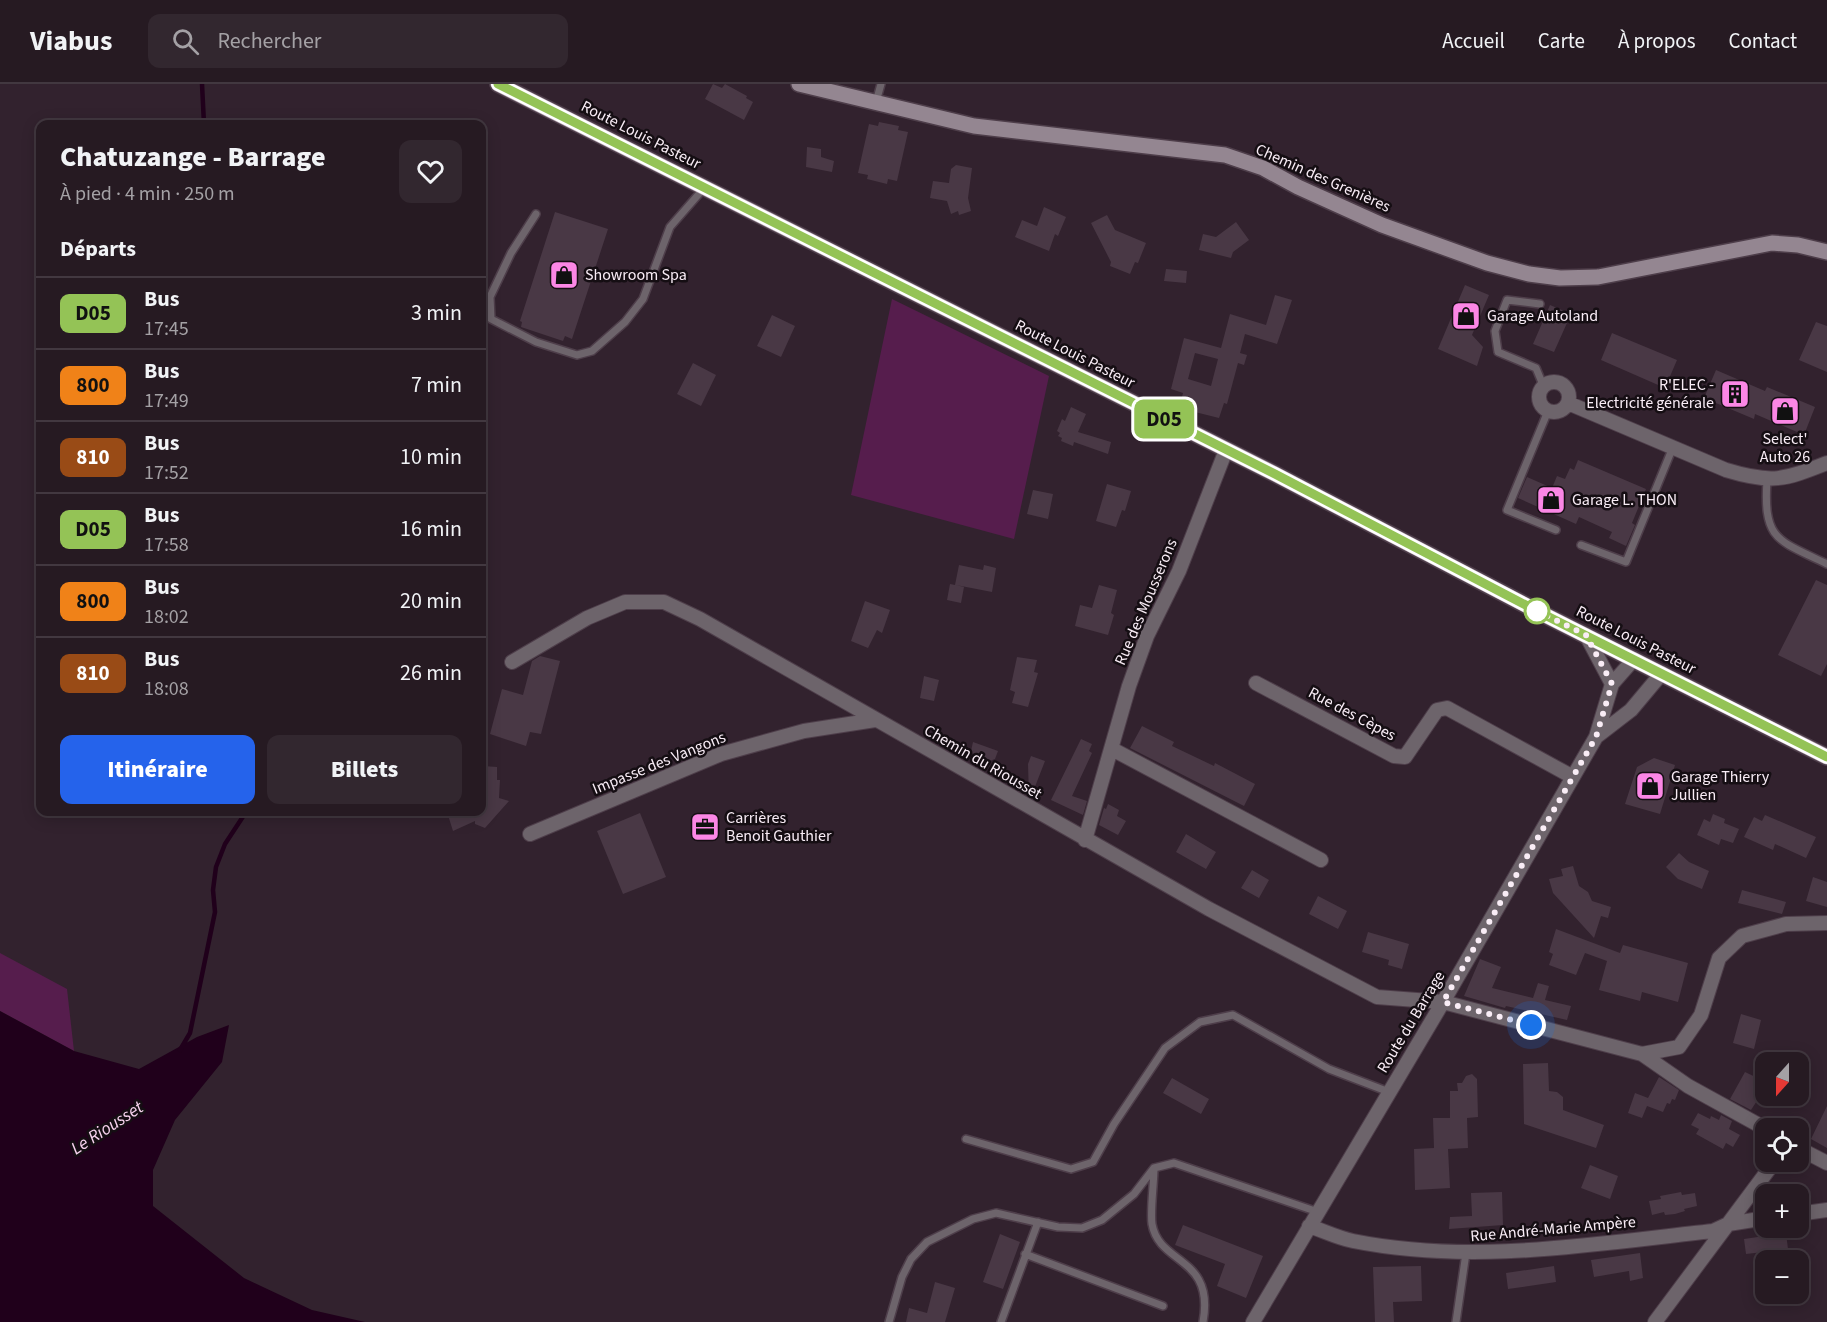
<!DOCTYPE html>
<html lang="fr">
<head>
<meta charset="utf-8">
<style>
	body { margin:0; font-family:"Source Sans 3",sans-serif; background:#32272f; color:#f1f3f6; height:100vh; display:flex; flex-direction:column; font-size:22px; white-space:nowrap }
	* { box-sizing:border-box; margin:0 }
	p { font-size:20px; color:#a4a1a5 }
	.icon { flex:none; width:33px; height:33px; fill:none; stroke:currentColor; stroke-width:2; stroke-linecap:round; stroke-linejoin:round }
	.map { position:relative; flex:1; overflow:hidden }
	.details { position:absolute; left:36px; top:36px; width:450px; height:696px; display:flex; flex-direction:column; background:#261a22; border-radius:12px; box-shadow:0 3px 15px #0003,0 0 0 2px #423840 }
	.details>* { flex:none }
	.badge { padding:0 12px; border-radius:9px; font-size:21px; line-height:39px }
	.needle { width:39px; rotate:201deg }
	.buttons { position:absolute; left:1755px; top:968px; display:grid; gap:12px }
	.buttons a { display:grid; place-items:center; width:54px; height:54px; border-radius:12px; background:#261a22; box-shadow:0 3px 15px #0003,0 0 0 2px #423840; font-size:30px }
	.you { position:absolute; width:30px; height:30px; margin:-15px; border:4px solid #fff; border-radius:50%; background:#1a73e8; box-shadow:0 0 0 9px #1a73e833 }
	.map>.badge { position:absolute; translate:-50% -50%; box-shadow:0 0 0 3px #fff }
	h2 { padding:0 24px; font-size:22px; line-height:54px }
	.round { display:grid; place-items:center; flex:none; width:63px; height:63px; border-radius:12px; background:#32272f }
	.head { display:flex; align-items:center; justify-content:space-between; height:102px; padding:0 24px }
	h1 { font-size:28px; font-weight:800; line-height:45px }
	.button { display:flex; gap:12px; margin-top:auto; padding:12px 24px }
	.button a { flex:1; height:69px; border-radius:12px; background:#2563eb; color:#fff; font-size:24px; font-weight:800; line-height:69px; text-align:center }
	.button a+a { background:#32272f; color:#f1f3f6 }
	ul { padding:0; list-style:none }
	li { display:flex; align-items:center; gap:18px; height:72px; padding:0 24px; border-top:2px solid #423840 }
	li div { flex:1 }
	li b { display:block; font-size:22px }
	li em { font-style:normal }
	li .badge { min-width:66px; font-weight:700; text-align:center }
	header { display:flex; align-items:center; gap:36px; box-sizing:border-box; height:84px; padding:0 30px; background:#261a22; border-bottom:2px solid #423840 }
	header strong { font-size:28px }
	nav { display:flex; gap:33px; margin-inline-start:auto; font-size:21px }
	.search { width:420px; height:54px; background:#32272f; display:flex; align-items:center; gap:15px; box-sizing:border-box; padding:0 21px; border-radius:12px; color:#a4a1a5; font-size:22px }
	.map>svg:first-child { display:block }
	.green { fill:#561d4d }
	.water { fill:#20001b }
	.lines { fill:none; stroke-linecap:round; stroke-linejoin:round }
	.stream { stroke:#20001b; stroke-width:4.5 }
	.building { fill:#493845; fill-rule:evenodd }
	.lane-casing { stroke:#4e3e4a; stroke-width:10 }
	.street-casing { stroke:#4e3e4a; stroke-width:16 }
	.secondary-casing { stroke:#4e3e4a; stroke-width:18 }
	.primary-casing { stroke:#4e3e4a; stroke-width:18 }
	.lane { stroke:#6d646b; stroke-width:7 }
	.street { stroke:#6d646b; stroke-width:14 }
	.secondary { stroke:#948691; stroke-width:15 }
	.primary { stroke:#b2a1ae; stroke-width:15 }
	.line-casing { stroke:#fff; stroke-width:14 }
	.line { stroke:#94c356; stroke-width:9 }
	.walk { stroke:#f9edf6; stroke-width:6; stroke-dasharray:0 10.8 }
	.stop-dot { fill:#fff; stroke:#94c356; stroke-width:3 }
	.labels { text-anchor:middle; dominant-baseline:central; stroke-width:5; stroke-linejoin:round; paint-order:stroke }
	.street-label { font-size:16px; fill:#f9edf6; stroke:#150e13 }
	.poi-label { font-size:16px; fill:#f9edf6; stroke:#150e13; text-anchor:start }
	.water-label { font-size:18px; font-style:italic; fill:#f8d3ef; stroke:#150e13 }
</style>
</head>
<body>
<header>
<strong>Viabus</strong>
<div class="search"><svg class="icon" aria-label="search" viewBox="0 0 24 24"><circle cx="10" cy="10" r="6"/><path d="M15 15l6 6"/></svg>Rechercher</div>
<nav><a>Accueil</a><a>Carte</a><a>À propos</a><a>Contact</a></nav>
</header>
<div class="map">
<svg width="1827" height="1238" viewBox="0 0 1827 1238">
	<rect width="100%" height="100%" fill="#32222e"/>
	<path class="green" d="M892 215 1049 292 1014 455 851 411Z
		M0 869 67 905 74 967 0 927Z"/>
	<path class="water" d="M0 927 74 967 139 985 197 953 229 941 222 978 175 1036 153 1086V1122L244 1194 312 1226 365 1238H0Z"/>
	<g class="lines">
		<path class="stream" d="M202 0 204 40
			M180 966 190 949 215 828 213 806 216 783 225 760 246 728"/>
	</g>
	<path class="building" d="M713 0 722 4 725 0 747 12 746 14 753 18 744 36 705 15Z
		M879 38 899 42 898 46 908 48 897 97 888 95 887 100 867 95 868 91 858 89 869 40 878 42Z
		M807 63 821 65V73L834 77 832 88 806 83Z
		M956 81 972 84 968 114 971 127 959 131 958 127 951 130 947 117 930 114 933 97 949 99 951 85Z
		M1044 123 1066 133 1058 152 1055 150 1049 167 1015 153 1022 136 1037 142Z
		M555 128 608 145 572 255 565 252 563 257 521 243 522 238 520 237Z
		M1107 131 1115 146 1146 159 1138 179 1135 178 1130 190 1110 182 1111 178 1091 139Z
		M1236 138 1249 156 1233 168 1231 174 1199 166 1203 150 1216 153Z
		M1166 185 1187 187 1186 199 1164 197Z
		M1465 201 1489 211 1472 251 1483 263 1477 282 1438 265Z
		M1275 211 1292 216 1277 260 1245 250 1240 269 1247 271 1244 281 1238 279 1227 320 1224 319 1219 334 1179 324 1183 309 1171 305 1184 254 1221 264 1230 230 1266 241ZM1195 269 1218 275 1211 302 1188 295Z
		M1550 221 1571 230 1554 268 1533 260Z
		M772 231 795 242 781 273 757 262Z
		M1816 238 1827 242V288L1799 276Z
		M1612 249 1677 276 1665 304 1601 276Z
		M693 279 716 291 701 322 677 310Z
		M1716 286 1765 307 1767 303 1815 323 1804 351 1755 330 1754 335 1704 314Z
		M1071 323 1086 330 1078 348 1111 358 1108 370 1074 358 1073 362 1061 357 1062 354 1058 352 1060 349 1057 347 1062 335 1065 337Z
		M1578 376 1646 405 1632 439 1635 441 1626 462 1609 454 1612 448 1579 433 1576 440 1518 414 1527 393 1552 404 1557 392 1565 395 1570 384 1574 386Z
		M1107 400 1131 407 1125 427 1122 426 1116 443 1096 437Z
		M1033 406 1053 410 1048 435 1027 430Z
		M959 481 983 486 984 481 996 484 992 508 956 501 964 503 961 519 947 516 950 500 955 501Z
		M1816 496 1827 501V580L1821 592 1778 571Z
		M1099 501 1117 506 1111 529 1114 531 1108 551 1075 542 1080 521 1092 524Z
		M865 517 890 526 882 549 877 546 868 564 851 557Z
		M540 572 560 577 541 650 530 648 526 662 490 650 502 605 523 611 532 577Z
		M1017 573 1037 576 1034 588 1038 589 1028 623 1012 619 1015 608 1010 606Z
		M924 592 939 596 934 617 920 614Z
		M1142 642 1174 658 1172 662 1214 682 1215 679 1255 700 1244 722 1130 664Z
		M1081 655 1092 660 1089 667 1092 669 1072 712 1087 717 1083 731 1051 716Z
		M973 658 998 667 995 675 987 678 974 671 971 667Z
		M1031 672 1045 677 1031 713 1029 712 1028 680Z
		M1654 674 1675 681 1660 730 1625 720 1637 683Z
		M483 682 497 683V696H500L499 714 509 717 485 744 475 740V737L453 747 447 728H482Z
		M1108 720 1119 726 1117 732 1126 737 1118 751 1099 741 1104 724 1106 725Z
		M640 729 666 793 623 810 597 747Z
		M1713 730 1725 735 1724 739 1739 745 1733 759 1721 755 1719 761 1697 751 1704 735 1710 738Z
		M1765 731 1816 753 1806 774 1775 760 1773 766 1744 753 1754 733 1762 737Z
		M1186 750 1216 768 1206 785 1176 768Z
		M1679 769 1689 778 1709 787 1702 805 1678 795 1666 783Z
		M1573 782 1579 802 1588 808 1592 817 1611 823 1608 834 1601 832 1594 854 1553 809 1549 795 1563 792 1561 785Z
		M1252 786 1269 796 1259 814 1241 804Z
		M1813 793 1827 798V823L1806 817Z
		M1742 806 1786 818 1782 830 1738 819Z
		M1318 812 1347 827 1338 845 1309 830Z
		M1556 845 1620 869 1623 861 1688 879 1678 918 1642 908 1640 917 1599 906 1607 877 1585 869 1576 891 1549 881 1553 870 1549 868Z
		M1368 848 1409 860 1402 885 1388 881 1389 876 1362 868Z
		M1480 875 1501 883 1492 904 1533 914 1538 899 1549 902 1545 916 1571 922 1567 936 1506 922 1505 924 1464 912Z
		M1741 930 1761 936 1754 965 1733 959Z
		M1548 979 1549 1007 1557 1008 1563 1013V1026L1604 1041 1596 1064 1524 1040 1523 980Z
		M1745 988 1766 998V1003L1751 1026 1730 1015Z
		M1472 990 1477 995 1478 1033 1467 1034 1468 1064 1448 1065 1450 1104 1415 1106 1414 1065 1434 1064 1433 1034H1450V1007H1458L1457 999H1462L1466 992Z
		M1659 993 1679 1006 1675 1016 1672 1015 1670 1020 1667 1019 1663 1028 1647 1022 1642 1034 1628 1029 1635 1009 1648 1014Z
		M1172 994 1209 1015 1201 1030 1163 1009Z
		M1827 1022V1064L1811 1055Z
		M1698 1029 1710 1035 1711 1032 1719 1036 1721 1031 1732 1037 1729 1045 1740 1051 1733 1063 1726 1059 1723 1065 1696 1050 1699 1045 1691 1041Z
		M1590 1081 1618 1092 1610 1115 1581 1104Z
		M1502 1108 1503 1141 1449 1145 1450 1133 1472 1132 1471 1109Z
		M1681 1108 1682 1111 1695 1109 1697 1122 1684 1125 1685 1127 1675 1130 1665 1131 1664 1128 1652 1131 1649 1117 1661 1115 1660 1112Z
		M1183 1141 1263 1172 1246 1214 1217 1202 1225 1180 1175 1161Z
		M1786 1149 1788 1165 1746 1170 1744 1155Z
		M1000 1150 1020 1158 1003 1205 983 1198Z
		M1640 1169 1643 1194 1630 1197 1629 1187 1594 1193 1591 1176Z
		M1421 1182 1422 1217 1393 1218 1394 1238H1375L1373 1183Z
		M1554 1182 1556 1198 1508 1205 1506 1189Z
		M935 1198 955 1204 945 1238H906L909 1224 927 1229Z"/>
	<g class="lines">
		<g class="lane-casing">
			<path id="lane" d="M876 18 881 0
				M536 130 511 169 490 213 491 235 536 258 577 271 592 267 625 238 643 215 670 143 705 103
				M1540 220 1507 216 1495 247 1498 268 1536 284 1543 301
				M1548 327 1507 426 1556 446
				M1767 396C1763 457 1778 456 1827 480
				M1581 461 1626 478 1673 363
				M966 1055 1071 1085 1093 1078 1114 1040 1165 964 1200 938 1233 931 1329 985 1389 1008
				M1154 1084C1154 1098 1150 1128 1152 1140 1159 1181 1215 1172 1203 1238
				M1025 1170 1163 1222
				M889 1238 902 1193 911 1175 927 1158 973 1135 996 1129 1058 1143 1082 1144 1102 1136 1134 1110 1154 1084 1174 1079 1318 1128
				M1001 1238 1038 1138
				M1456 1238 1466 1169"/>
		</g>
		<g class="street-casing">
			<path id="street" d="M1539 313a15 15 0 1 1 30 0a15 15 0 1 1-30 0Z
				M1568 319 1726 386C1772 400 1784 396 1827 379
				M1586 551 1612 600
				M512 578 587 534 625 518H664L700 535 1209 825 1377 913 1443 918 1642 970 1679 963 1701 931 1719 874 1742 852 1786 840 1827 839
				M1256 599 1394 672 1405 673 1437 626 1447 624 1573 693
				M1596 653 1631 626 1662 589
				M1112 665 1321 776
				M530 750 721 670 804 647 875 636
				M1085 756 1129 602 1147 552 1179 487 1226 366
				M1642 970 1688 1002 1766 1045
				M1798 1064 1827 1079
				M1798 1130 1827 1126
				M1309 1142C1324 1147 1338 1154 1353 1157 1473 1181 1593 1160 1713 1147L1728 1140 1766 1134
				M1253 1238 1443 918 1596 653 1612 600 1634 575
				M1655 1238 1775 1077"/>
		</g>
		<g class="secondary-casing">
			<path id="secondary" d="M799 0 974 42 1225 71 1263 84 1298 103 1382 141 1487 179 1529 190 1560 194 1598 193 1772 159 1798 161 1827 168"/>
		</g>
		<g class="primary-casing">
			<path id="primary" d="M498 0 1275 390 1537 527 1827 673"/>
		</g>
		<use href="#lane" class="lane"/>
		<use href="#street" class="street"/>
		<use href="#secondary" class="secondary"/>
		<use href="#primary" class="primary"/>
	</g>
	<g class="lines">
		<g class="line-casing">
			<path id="line" d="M498 0 1275 390 1537 527 1827 673"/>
		</g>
		<use href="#line" class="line"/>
		<path class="walk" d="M1531 941 1443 918 1596 653 1612 600 1586 551 1537 527"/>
	</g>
	<defs>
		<g id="shop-square" transform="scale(1.5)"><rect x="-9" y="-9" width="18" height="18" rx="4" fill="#fb87e5" stroke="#150e13"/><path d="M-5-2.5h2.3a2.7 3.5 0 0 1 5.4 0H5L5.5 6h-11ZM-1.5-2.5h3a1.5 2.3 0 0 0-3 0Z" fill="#111"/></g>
		<g id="building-square" transform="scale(1.5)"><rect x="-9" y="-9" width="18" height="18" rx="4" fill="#fb87e5" stroke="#150e13"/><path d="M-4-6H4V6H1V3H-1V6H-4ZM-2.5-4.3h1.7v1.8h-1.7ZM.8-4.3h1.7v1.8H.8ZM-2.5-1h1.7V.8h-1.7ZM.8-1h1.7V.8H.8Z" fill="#111"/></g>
		<g id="office-square" transform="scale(1.5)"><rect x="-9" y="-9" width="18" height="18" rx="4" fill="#fb87e5" stroke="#150e13"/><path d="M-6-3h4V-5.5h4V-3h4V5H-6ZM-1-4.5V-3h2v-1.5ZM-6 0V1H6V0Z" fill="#111"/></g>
	</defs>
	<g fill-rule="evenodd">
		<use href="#shop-square" x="564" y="191"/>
		<use href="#shop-square" x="1466" y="232"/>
		<use href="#building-square" x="1735" y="310"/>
		<use href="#shop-square" x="1785" y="327"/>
		<use href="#shop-square" x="1551" y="416"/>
		<use href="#shop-square" x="1650" y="702"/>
		<use href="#office-square" x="705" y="743"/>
	</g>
	<circle class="stop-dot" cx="1537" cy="527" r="12"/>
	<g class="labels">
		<g class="street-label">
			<text transform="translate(641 51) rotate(27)">Route Louis Pasteur</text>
			<text transform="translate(1323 94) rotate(24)">Chemin des Grenières</text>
			<text transform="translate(1075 270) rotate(27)">Route Louis Pasteur</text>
			<text transform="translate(1146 518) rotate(-67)">Rue des Mousserons</text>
			<text transform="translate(1636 556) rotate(27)">Route Louis Pasteur</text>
			<text transform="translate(1352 630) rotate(28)">Rue des Cèpes</text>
			<text transform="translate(983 678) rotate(30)">Chemin du Riousset</text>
			<text transform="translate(659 679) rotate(-22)">Impasse des Vangons</text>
			<text transform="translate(1411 938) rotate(-59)">Route du Barrage</text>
			<text transform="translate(1553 1145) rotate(-5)">Rue André-Marie Ampère</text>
		</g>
		<g class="poi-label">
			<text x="585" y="191">Showroom Spa</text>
			<text x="1487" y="232">Garage Autoland</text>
			<text x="1714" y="301" text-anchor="end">R'ELEC -<tspan x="1714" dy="18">Electricité générale</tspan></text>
			<text x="1785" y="355" text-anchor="middle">Select'<tspan x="1785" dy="18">Auto 26</tspan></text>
			<text x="1572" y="416">Garage L. THON</text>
			<text x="1671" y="693">Garage Thierry<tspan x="1671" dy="18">Jullien</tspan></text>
			<text x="726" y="734">Carrières<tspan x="726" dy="18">Benoit Gauthier</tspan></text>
		</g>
		<g class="water-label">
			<text transform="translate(107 1044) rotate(-33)">Le Riousset</text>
		</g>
	</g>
</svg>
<div class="buttons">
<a><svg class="needle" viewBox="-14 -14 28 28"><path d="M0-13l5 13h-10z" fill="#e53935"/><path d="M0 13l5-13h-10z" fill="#a4a1a5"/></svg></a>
<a><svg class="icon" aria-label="locate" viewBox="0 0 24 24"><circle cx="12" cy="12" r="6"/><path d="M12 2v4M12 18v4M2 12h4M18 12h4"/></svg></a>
<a>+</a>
<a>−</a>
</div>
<div class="you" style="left:1531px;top:941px"></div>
<b class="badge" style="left:1164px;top:335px;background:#94c356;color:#111">D05</b>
<section class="details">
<div class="head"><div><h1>Chatuzange - Barrage</h1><p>À pied · 4 min · 250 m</p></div><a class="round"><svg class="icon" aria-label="heart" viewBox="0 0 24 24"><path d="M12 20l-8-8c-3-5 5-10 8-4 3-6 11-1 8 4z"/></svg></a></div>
<h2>Départs</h2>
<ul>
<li><span class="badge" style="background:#94c356;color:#111">D05</span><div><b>Bus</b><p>17:45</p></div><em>3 min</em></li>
<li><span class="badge" style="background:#f08218;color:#111">800</span><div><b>Bus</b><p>17:49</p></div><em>7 min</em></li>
<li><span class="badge" style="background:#994b16;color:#fff">810</span><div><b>Bus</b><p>17:52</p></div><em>10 min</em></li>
<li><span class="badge" style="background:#94c356;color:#111">D05</span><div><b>Bus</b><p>17:58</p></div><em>16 min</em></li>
<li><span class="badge" style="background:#f08218;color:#111">800</span><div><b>Bus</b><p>18:02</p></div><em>20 min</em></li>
<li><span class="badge" style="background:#994b16;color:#fff">810</span><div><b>Bus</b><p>18:08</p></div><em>26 min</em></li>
</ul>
<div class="button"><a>Itinéraire</a><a>Billets</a></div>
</section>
</div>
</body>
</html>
